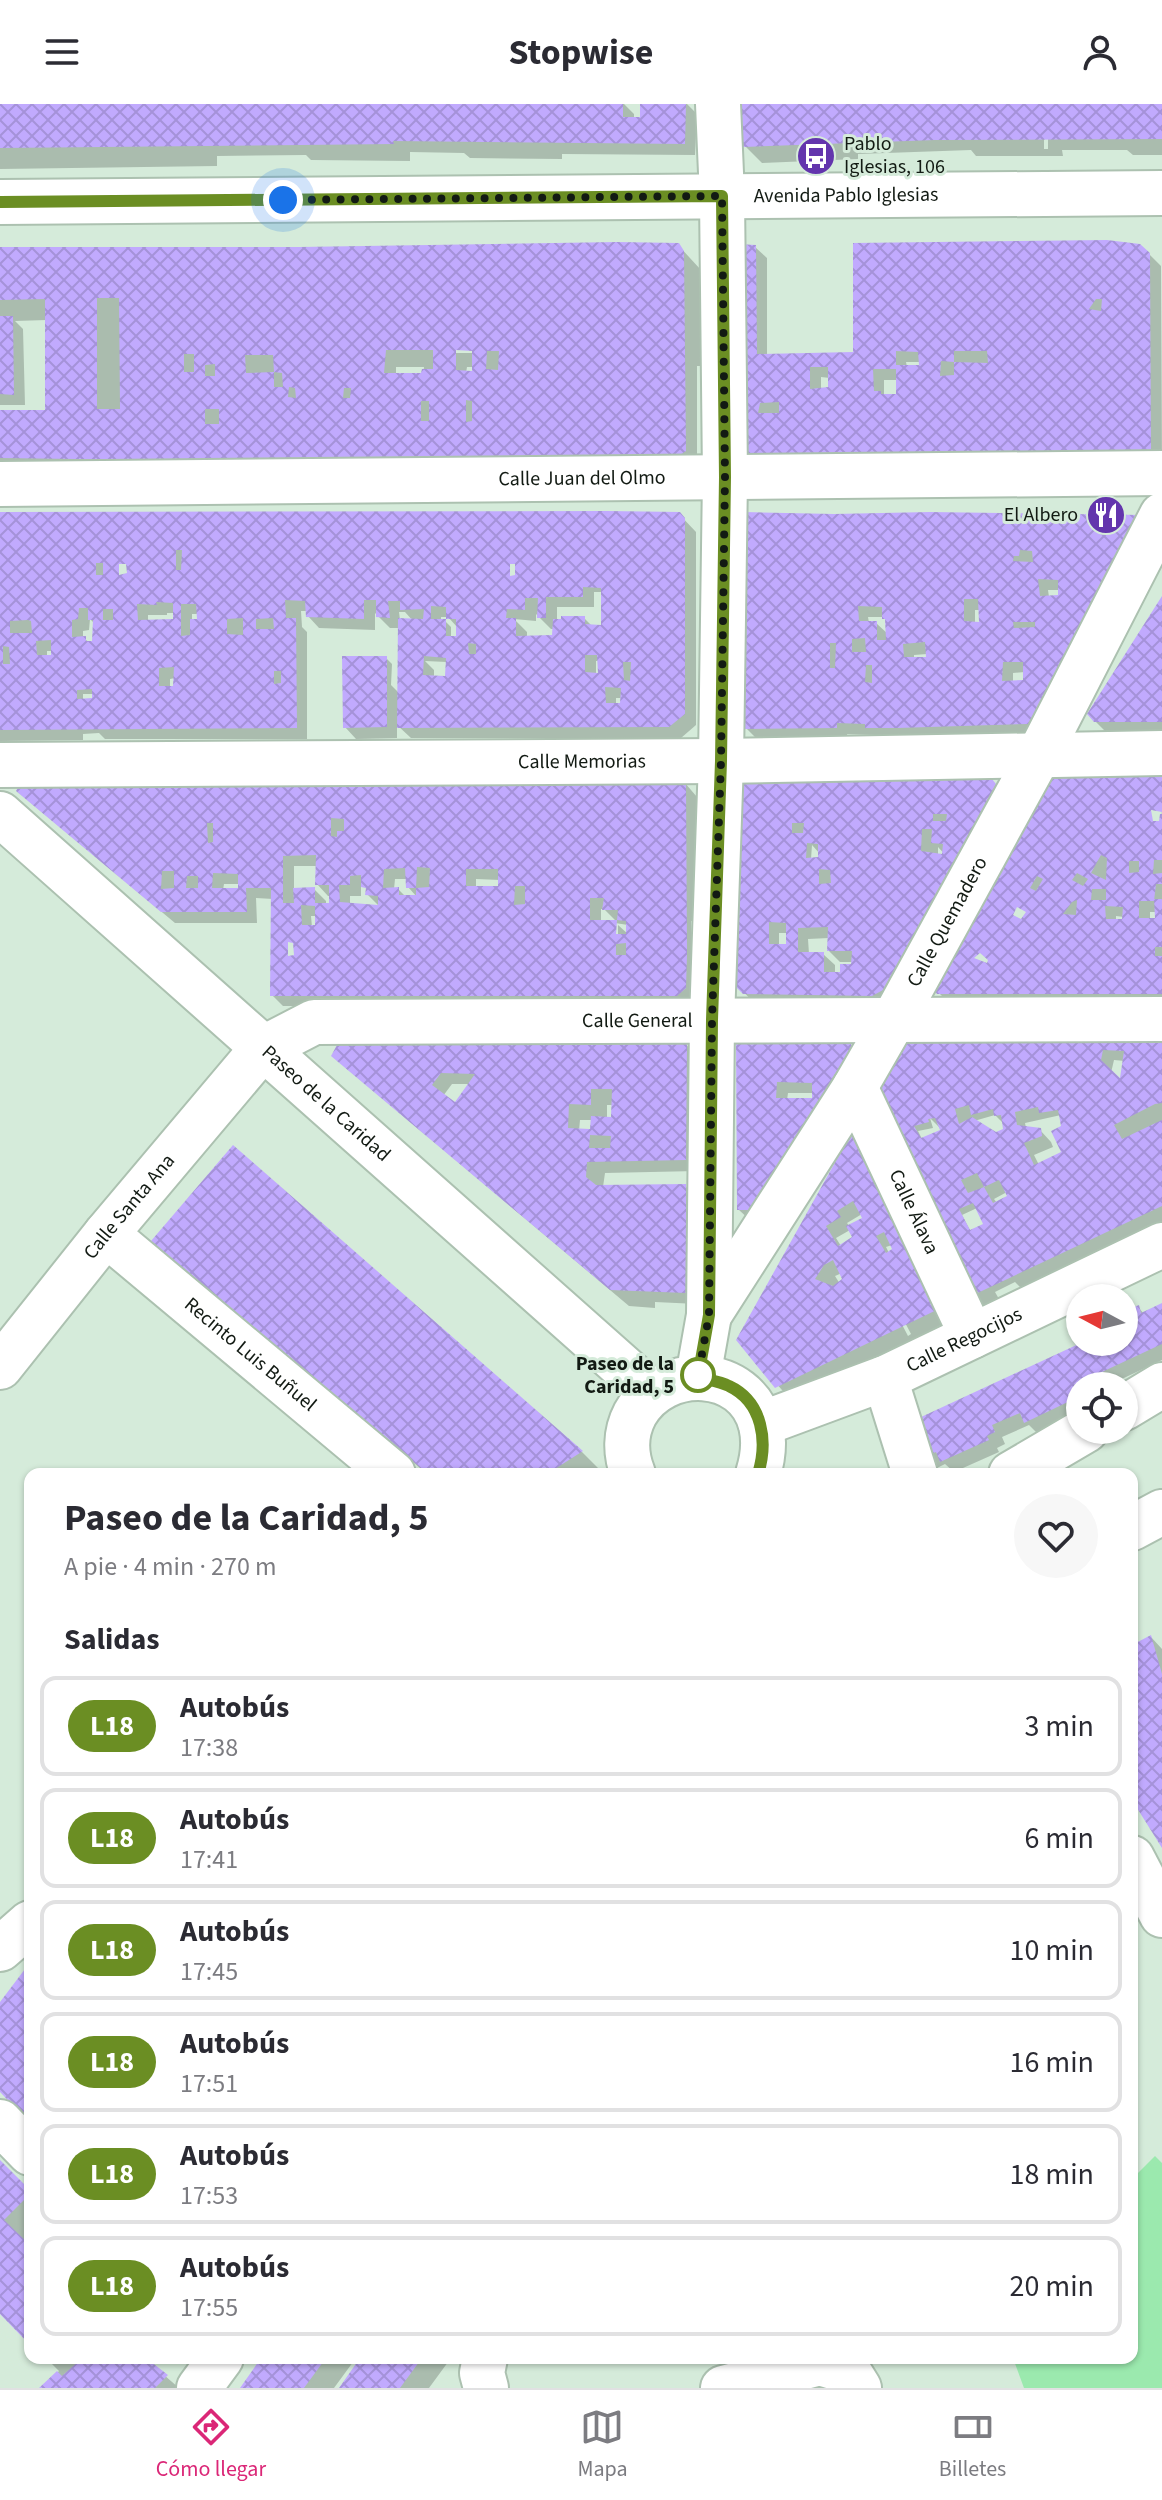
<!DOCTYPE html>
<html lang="es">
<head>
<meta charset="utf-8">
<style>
	body { margin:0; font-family:"Source Sans 3",sans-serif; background:#f7f7f7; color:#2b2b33; height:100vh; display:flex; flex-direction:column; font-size:30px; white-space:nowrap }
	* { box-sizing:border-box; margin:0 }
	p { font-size:26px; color:#7c7c81 }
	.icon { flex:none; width:44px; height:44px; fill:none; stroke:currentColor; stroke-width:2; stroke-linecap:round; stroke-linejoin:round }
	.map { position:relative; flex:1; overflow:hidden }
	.side { position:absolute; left:24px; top:1364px; width:1114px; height:896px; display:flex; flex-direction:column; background:#fff; border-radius:16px; box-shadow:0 2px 6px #0004 }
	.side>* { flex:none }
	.badge { padding:0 16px; border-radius:26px; font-size:28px; line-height:52px }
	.needle { width:52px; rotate:277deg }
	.fabs { position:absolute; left:1066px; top:1180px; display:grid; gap:16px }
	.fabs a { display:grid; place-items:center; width:72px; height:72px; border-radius:50%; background:#fff; box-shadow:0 2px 6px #0004; font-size:40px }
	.you { position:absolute; width:40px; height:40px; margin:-20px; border:6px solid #fff; border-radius:50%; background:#1a73e8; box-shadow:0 0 0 12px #1a73e833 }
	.map>.badge { position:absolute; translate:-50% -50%; box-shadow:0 0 0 4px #fff }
	h2 { padding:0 40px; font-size:30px; line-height:72px }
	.round { display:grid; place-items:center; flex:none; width:84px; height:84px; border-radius:42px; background:#f7f7f7 }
	.head { display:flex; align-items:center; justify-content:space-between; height:136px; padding:0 40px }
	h1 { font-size:38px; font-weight:700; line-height:60px }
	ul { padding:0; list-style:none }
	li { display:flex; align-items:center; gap:24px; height:100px; margin:0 16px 12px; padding:0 24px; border:4px solid #e1e1e2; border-radius:16px }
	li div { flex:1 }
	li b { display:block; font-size:30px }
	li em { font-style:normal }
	li .badge { min-width:88px; font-weight:700; text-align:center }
	header { display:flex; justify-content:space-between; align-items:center; height:104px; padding:0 40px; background:#fff; font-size:36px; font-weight:700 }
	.tabs { display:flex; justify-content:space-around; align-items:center; height:112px; border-top:2px solid #e1e1e2; background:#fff; font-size:22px; color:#7c7c81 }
	.tabs a { display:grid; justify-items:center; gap:4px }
	.tabs .active { color:#db2777 }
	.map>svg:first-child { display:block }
	.grass { fill:#9be9ae }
	.shadow { fill:#0003; fill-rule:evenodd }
	.building { fill:url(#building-cross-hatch); fill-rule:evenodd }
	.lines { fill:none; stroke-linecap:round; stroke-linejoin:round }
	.street-casing { stroke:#acc1b0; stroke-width:48 }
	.secondary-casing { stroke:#acc1b0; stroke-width:48 }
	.street { stroke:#fff; stroke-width:44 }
	.secondary { stroke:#fff; stroke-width:44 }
	.line-casing { stroke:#fff; stroke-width:18 }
	.line { stroke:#6b8e23; stroke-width:12 }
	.walk { stroke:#121a13; stroke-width:8; stroke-dasharray:0 14.4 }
	.stop-dot { fill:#fff; stroke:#6b8e23; stroke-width:4 }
	.labels { text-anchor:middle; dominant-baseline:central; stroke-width:6; stroke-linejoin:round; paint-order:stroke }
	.poi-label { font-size:20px; fill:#121a13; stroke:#d5ebda; text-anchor:start }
	.street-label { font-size:20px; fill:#121a13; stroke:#d5ebda }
	.stop-label { font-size:20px; font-weight:bold; fill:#121a13; stroke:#d5ebda; text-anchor:end }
</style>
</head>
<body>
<header><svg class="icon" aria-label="menu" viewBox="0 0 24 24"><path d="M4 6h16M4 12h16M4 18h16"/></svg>Stopwise<svg class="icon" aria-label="person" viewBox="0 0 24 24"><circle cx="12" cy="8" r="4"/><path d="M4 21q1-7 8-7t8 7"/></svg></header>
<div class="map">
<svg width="1162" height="2284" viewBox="0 0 1162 2284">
	<defs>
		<pattern id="building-cross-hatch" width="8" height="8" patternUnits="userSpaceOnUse" patternTransform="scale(2)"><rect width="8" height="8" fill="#c1aafe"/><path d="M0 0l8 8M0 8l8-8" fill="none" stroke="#a592d9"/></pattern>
	</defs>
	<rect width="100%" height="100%" fill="#d5ebda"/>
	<path class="grass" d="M1155 2052 1162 2059V2284H1024L1013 2254H1132V2075Z"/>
	<path class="shadow" d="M0 0H624L634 10V15H642V0H687L697 10 695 51 562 50V55L470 54 464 49 410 48V57L311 56 306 51 217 52V62L0 65Z
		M744 0H1044V45H1048V0H1162V51H1133L1127 46H1062L1063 52H976L971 46 858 50V55L762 59 745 42Z
		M678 141 701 166 703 262H697V359L0 375V308H47V216L15 217 23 225 25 301H0V145ZM452 245H474V249H456ZM396 263H424L423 271H396ZM467 263H474V269H466Z
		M755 143 767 154V251L855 250 1149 150 1161 162 1162 370 757 366ZM906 258H921V263H907ZM821 273 830 274V285L821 286ZM884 276H898V292H884Z
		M0 410H679L696 428V621L681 634H411L397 621V634L356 635 345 623 386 554 392 560 391 581 399 589 400 524H390L375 509V526L319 524 308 512V507H301L302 523 307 528V635H105L99 629 83 630V636L0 637ZM117 458H128L129 471 117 473ZM508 458H517V473L508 475ZM594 488H603V523L592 522 584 514 557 517V503H594ZM399 508H405L413 517 400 516ZM167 509H175V517L148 518V511H167ZM192 510H199V517H192ZM536 510 551 525H554V533H527V528L514 515 536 517ZM441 513H448L458 524 457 534H451V523L445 517H441ZM90 515 95 520V542L83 534V527L89 526ZM47 547H53V553H47ZM425 557 447 558V574H434V566ZM596 557H600V571H596ZM175 574V584H170V575ZM83 590H94V599L83 596ZM616 594H622V601H616Z
		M1156 425 1040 630 879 635 875 631 847 630 848 635 758 636 746 624 737 461ZM1048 486H1060V493H1049ZM975 506H981V520L975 519ZM868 513H883L887 517 888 530 876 519H869ZM927 550 928 555H914V551ZM1025 568V578L1013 579V569Z
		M1162 496V628L1107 629 1095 617Z
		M1048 671 1162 672V901L950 900 938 888ZM1149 704 1162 706 1161 718 1151 720ZM1017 801 1028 808 1021 818 1010 811ZM1150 808H1157L1158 816H1150ZM1116 812 1124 813V817H1116ZM980 846 991 856 988 862 970 855Z
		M679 672 697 693V817H691L692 858 698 864 697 896 689 902H283L272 891 273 795 256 794 257 819H175L30 698ZM294 762H317V780L328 792H331V801H326V797L314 785 294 786ZM395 775H407L408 783 417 793H406L398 785H394ZM476 775 500 776V784H476ZM224 780H240V786H223ZM364 782 368 787 367 790 381 804 350 801V792H361V783ZM601 805H604L617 818H601ZM311 812H317V823H312ZM615 819 628 821V830L618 821V832H614ZM286 836 295 837 296 853 286 854Z
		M987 672 999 684 894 898 756 901 737 881 739 728ZM812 741 820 750V755H811ZM938 743 949 755 938 753ZM779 829H788V842H779ZM829 834V847L840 858H856V861L842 870H835V861L823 850H809L808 835Z
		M677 932 703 957 697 1067 605 1069 603 1083 685 1082 697 1093V1200L655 1198V1204L629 1202 345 963ZM452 980H470L455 1001 443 992ZM607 1001H614L613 1015H607ZM580 1016H593L592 1027H579Z
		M1162 934V1126L1085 1154 1021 1184 1015 1178 995 1188 999 1195 982 1203 874 987ZM1114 956 1125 957 1122 978 1111 969ZM995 1011 1004 1020 1005 1027 996 1030 974 1017ZM1061 1011 1064 1023V1049L1039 1061 1034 1051 1053 1043 1051 1038 1040 1026 1026 1024 1025 1019ZM930 1014 943 1027 922 1035 918 1027 933 1024ZM1007 1088 1010 1093 997 1099 994 1095ZM977 1104 989 1128H971L962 1111Z
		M846 935 856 948 751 1117 739 1106 738 940ZM788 989H814L818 997 787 996Z
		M861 1027 957 1213 917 1233 920 1239 794 1300 738 1235ZM862 1110 865 1115 850 1123 847 1119ZM850 1126 854 1134 841 1142 836 1134ZM892 1141 894 1146 889 1149 886 1143ZM871 1161H875L911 1230 908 1232ZM842 1169 845 1176 840 1180 835 1172Z
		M233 1044 582 1348 603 1369 427 1370 176 1158 154 1137Z
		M1125 1200 1131 1206 1138 1203 1144 1210 1162 1201V1256L1107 1282H1080V1309L1037 1329 1029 1321 1002 1333 1005 1340 997 1344 999 1348 954 1368 945 1360 935 1365 923 1353 1088 1238H1124Z
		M1151 1533 1162 1545V1741L1132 1692V1543Z
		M0 2058 30 2089V2133L24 2138 30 2144V2238L0 2207Z
		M46 2254H154L149 2258 179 2284H42L59 2267Z
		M265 2254H356L334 2284H243Z
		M359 2254H451L429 2284H342L361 2255Z"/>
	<path class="building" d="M0 0H623V13H640V0H686L685 40 393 37 394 40 0 44Z
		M741 0H1162V35L935 36 743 43Z
		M1107 136 1140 140 1150 149 1151 345 1142 357 744 356 738 140 756 141 757 250 853 248V139ZM1096 195H1102L1101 207 1089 205ZM896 247 918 248 919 261H896ZM954 247H987L988 259 954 258V271L940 272 941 257 954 258ZM810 263H828V283L810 285ZM873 265H896V290H881V287H874ZM779 298V309H758L760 299Z
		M617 138 679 139 684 147 686 347 677 353 227 357 0 354V306H45V195L0 196V143H299ZM97 194H119L120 305H97ZM386 246H433V265H422L421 269H384ZM456 246 472 247V267L456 266ZM487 247H499L498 266 486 265ZM184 250H194V268H184ZM245 251H273L274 268 246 269ZM215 260V272H205V261ZM274 268 282 269 283 283H274ZM289 283 295 284 296 294 288 293ZM344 284H351L350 294H343ZM466 296 472 297V317L466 318ZM421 297H429V317H421ZM205 305H219V320H205Z
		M0 212H13L14 291 0 290Z
		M606 407 680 408 685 414V610L669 623 397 624 398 514 423 515 424 505 400 506V497H388L390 514 376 513V496H364V515L306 513 305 497 285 496 286 514H296L297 624 0 626V408ZM176 446H182L181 466H176ZM96 459H103V471H96ZM119 460H126L127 469 119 471ZM510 460H515V471L510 472ZM583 483 601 484V521L585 520V512H561V515H553L552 531 516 532V514H506L507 505 525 506V494H538L537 514H546V493H583ZM156 498 173 499V515L138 516 137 500 157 501ZM181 500H196L197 515H190V531L181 532ZM431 502 446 503V515H431ZM79 504H88V516H93L92 537H86V532L72 533V516L78 515ZM103 505H113V516H103ZM243 514V531L227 530V515ZM273 514 274 525H256V515ZM446 515H456V532H446ZM28 516 31 517 32 529H10V517ZM51 536V551H37L36 537ZM468 539 476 540V550H469ZM3 542 9 543 10 560H3ZM585 551H597L598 569 585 568ZM424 552 446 554 445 572 423 571ZM623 558H631L630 577 624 576ZM174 563 173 582H159V564ZM274 567H281V579L274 580ZM605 583 621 584 620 599H606ZM92 585V594L77 595V586Z
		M744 408 834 410 930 408 1144 411 1028 620 897 624H865V620L837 619V624L744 625 737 617ZM1020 446 1032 447 1033 458 1013 457 1014 452H1019ZM1038 475 1058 476V491L1040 492ZM964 495H978L979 518 964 517ZM858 502 882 503V515H885L886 536H877V517H859ZM1013 518H1035V523L1014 524ZM865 534 866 548H852V535ZM925 538 926 553H904L903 540ZM830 539H836L835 564H830ZM1003 558H1023V576L1002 577ZM866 561H872V579L865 578Z
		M1162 492V618H1094L1087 610Z
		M342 552H387V623L343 624Z
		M1047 669 1162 671V708L1151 706 1153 717H1159L1160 710H1162V756H1154L1153 770 1162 769V780H1156L1154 797H1139V814H1155L1154 795H1162V843H1155V852H1162V890H937L931 881ZM1101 751 1107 754 1106 776 1091 769ZM1129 757H1139V768L1129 769ZM1077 769 1088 775 1083 782 1072 776ZM1037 772 1043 775 1036 787 1030 784ZM1092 785H1106V796H1091ZM1077 796 1076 811 1063 810 1072 798ZM1105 802 1123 803 1122 815H1106ZM1017 803 1026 808 1021 815 1013 811ZM980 849 988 856 987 859 974 854Z
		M680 670 686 680 687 850 686 884 677 892H270L271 784H246L247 808H161L16 687 21 677ZM331 714 344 715V727H337V733L331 732ZM207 719H213V738L208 739ZM316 751 315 781H329V799H315V783L293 784 294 799H283V752ZM417 763 430 764 429 783 416 784V791H399V783L383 784 384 765 405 764 406 784H416ZM466 765H498V782H466ZM162 767H174V784L161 785ZM213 769 238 770V784H212ZM361 771V783L366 784 365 791 378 792V801L340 798 339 781H350V772ZM187 772H198V784H186ZM515 782H525V800L514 801ZM590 794H604L602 806H618L617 816 626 817V830H616L617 816H590ZM301 801 315 802V821H302ZM288 838 293 839 294 851 288 852ZM626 839V851H616V840Z
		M988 670 996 680 883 886 872 892 743 890 735 882 736 682 744 672ZM933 710H947L946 717H933ZM792 719H804L803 729H792ZM922 725H932L931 739 943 740 942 750 921 747ZM807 739 818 740V753L806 754ZM819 765 830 766 831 779 819 780ZM769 818 786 819V840H769ZM828 823 827 847H852L851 860H840V868H824V848H798V824Z
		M1162 931V999L1155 1000 1114 1021 1122 1035 1162 1016V1102L969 1193 872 987 903 935ZM1103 946 1124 947 1120 974 1101 956ZM969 1001 971 1011 993 1005 994 1012 1001 1011 1003 1025 996 1028 972 1013 959 1020 955 1005ZM1038 1003 1039 1009 1058 1006 1061 1022 1051 1027 1061 1048 1034 1061 1024 1039 1042 1032 1041 1024 1017 1021 1015 1008ZM935 1014 940 1026 921 1034 914 1022 929 1018 928 1015ZM977 1069 984 1083 999 1076 1007 1092 993 1099 984 1083 968 1089 961 1076ZM973 1099 983 1120 970 1126 959 1105Z
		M342 932 687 938 686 1056 587 1058 586 1073 596 1081 686 1080V1189L610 1186 331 952ZM441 969 475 970 455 998 432 981ZM591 985H612L611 1013 591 1012 590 1025 568 1024 569 1000 591 1001ZM590 1031 611 1032 610 1044H589Z
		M746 932 847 933 852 942 820 995 761 1106H737L736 939ZM777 978 812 979V994H776Z
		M857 1027 947 1201 775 1284 736 1236 847 1037ZM853 1097 862 1114 846 1122 852 1133 838 1142 826 1122 841 1113 837 1107ZM884 1128 892 1145 886 1149 876 1132ZM833 1156 842 1175 833 1182 815 1175 824 1161Z
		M233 1041 583 1347 547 1370H428L151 1137Z
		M1124 1195 1129 1205 1139 1201 1141 1209 1162 1199V1240L1074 1281 1077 1289 1071 1292 1072 1296 1024 1319 1020 1309 992 1321 995 1328 987 1332 989 1336 940 1358 936 1348 922 1354 906 1320 1083 1238H1124Z
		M1151 1531 1162 1570V1744L1132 1696V1541Z
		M25 1865 30 1871V2019L0 1988V1898Z
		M0 2056 30 2086V2090L4 2116 30 2141V2241L0 2210Z
		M78 2254H146L168 2271 155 2284H39L57 2267 62 2272 80 2256Z
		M261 2254H326L304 2284H240Z
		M360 2254H422L400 2284H339Z"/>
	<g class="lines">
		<g class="street-casing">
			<g id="street">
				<path id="s1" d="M0 380 1162 369"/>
				<path id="s2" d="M0 661 721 657 1162 649"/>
				<path id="s3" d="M855 983 972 1232"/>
				<path id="s4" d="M106 1130 393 1370"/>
				<path id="s5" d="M709 1211 855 983 893 917 1039 651 1162 411"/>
				<path id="s6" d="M0 1263 106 1130 262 945 314 918 1162 915"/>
				<path d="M885 1274 915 1370"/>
				<path d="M1124 1304 1162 1281"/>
				<path d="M1011 1370 1086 1326"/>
				<path d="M1132 1424 1162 1408"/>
				<path d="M1132 1754 1162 1811"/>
				<path d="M0 2018 30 2049"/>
				<path d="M199 2284 221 2254"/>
				<path d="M723 2284 820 2259 849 2268 859 2284"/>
			</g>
		</g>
		<g class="secondary-casing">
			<g id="secondary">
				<path id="s7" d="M0 98 1162 89"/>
				<path id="s8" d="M0 710 652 1289"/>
				<path d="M698 1273 709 1211 712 916 721 657 725 373 722 92 718 0"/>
				<path id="s9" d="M761 1320 885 1274 1162 1141"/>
				<path d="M633 1370C625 1350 625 1329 635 1310 664 1259 746 1262 761 1321 765 1338 763 1354 758 1370"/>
				<path d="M0 1845 30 1819"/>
				<path d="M485 2254 482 2269 486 2284"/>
			</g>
		</g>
		<use href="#street" class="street"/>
		<use href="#secondary" class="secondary"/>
	</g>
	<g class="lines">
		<g class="line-casing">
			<path id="line" d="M0 98 722 92 725 373 721 657 712 916 709 1211 698 1273C708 1276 719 1277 729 1282 763 1298 768 1338 758 1370"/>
		</g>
		<use href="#line" class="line"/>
		<path class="walk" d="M283 96 722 92 725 373 721 657 712 916 709 1211 698 1273V1271"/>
	</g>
	<defs>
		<g id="bus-disc" transform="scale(2)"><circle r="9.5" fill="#6335ad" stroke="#d5ebda"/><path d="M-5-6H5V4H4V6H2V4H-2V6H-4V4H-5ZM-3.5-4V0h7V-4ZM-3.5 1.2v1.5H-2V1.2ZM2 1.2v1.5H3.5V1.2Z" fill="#fff"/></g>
		<g id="restaurant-disc" transform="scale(2)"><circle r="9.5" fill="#6335ad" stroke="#d5ebda"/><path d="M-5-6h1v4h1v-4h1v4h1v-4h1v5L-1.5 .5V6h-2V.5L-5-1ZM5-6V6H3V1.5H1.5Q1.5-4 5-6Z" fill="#fff"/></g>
	</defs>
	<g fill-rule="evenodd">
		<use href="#bus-disc" x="816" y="52"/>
		<use href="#restaurant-disc" x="1106" y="411"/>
	</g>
	<circle class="stop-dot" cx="698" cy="1271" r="16"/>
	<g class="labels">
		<g class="poi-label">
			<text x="844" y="40">Pablo<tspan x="844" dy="23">Iglesias, 106</tspan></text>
			<text x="1078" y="411" text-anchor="end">El Albero</text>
		</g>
		<g class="street-label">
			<text stroke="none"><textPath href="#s7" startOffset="846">Avenida Pablo Iglesias</textPath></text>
			<text stroke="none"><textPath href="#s1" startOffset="582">Calle Juan del Olmo</textPath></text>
			<text stroke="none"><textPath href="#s2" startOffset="582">Calle Memorias</textPath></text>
			<text stroke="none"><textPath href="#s5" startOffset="460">Calle Quemadero</textPath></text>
			<text stroke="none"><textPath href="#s6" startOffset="794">Calle General</textPath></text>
			<text stroke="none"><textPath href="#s8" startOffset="436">Paseo de la Caridad</textPath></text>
			<text stroke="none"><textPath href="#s6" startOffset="206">Calle Santa Ana</textPath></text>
			<text stroke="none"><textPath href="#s3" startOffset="138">Calle Álava</textPath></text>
			<text stroke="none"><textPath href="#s9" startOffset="220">Calle Regocijos</textPath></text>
			<text stroke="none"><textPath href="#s4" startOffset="188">Recinto Luis Buñuel</textPath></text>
		</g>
		<g class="stop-label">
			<text x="674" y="1260">Paseo de la<tspan x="674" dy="23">Caridad, 5</tspan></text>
		</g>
	</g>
</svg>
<div class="fabs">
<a><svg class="needle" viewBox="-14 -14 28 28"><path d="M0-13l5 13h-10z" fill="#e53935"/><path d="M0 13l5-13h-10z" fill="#7c7c81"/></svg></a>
<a><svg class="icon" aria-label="locate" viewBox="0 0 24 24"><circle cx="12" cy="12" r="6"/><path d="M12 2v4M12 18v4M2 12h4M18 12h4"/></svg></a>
</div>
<div class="you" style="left:283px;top:96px"></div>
<section class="side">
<div class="head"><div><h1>Paseo de la Caridad, 5</h1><p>A pie · 4 min · 270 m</p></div><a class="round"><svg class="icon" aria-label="heart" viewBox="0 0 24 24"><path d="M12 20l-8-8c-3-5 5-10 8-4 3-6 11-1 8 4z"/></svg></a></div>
<h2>Salidas</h2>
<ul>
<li><span class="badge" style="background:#6b8e23;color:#fff">L18</span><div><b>Autobús</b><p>17:38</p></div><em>3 min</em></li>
<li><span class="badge" style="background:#6b8e23;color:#fff">L18</span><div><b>Autobús</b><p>17:41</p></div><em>6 min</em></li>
<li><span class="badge" style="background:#6b8e23;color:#fff">L18</span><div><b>Autobús</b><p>17:45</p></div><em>10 min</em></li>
<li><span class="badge" style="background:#6b8e23;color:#fff">L18</span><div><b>Autobús</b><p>17:51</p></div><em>16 min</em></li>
<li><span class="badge" style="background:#6b8e23;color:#fff">L18</span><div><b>Autobús</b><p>17:53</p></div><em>18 min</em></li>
<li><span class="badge" style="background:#6b8e23;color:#fff">L18</span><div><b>Autobús</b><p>17:55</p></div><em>20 min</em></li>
</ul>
</section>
</div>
<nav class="tabs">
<a class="active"><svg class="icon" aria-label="directions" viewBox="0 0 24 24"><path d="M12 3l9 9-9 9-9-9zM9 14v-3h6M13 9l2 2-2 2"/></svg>Cómo llegar</a>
<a><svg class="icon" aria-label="map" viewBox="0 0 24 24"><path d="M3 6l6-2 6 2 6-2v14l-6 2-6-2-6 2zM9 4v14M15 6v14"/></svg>Mapa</a>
<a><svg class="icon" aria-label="tickets" viewBox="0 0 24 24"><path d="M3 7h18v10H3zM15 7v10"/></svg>Billetes</a>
</nav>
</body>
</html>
